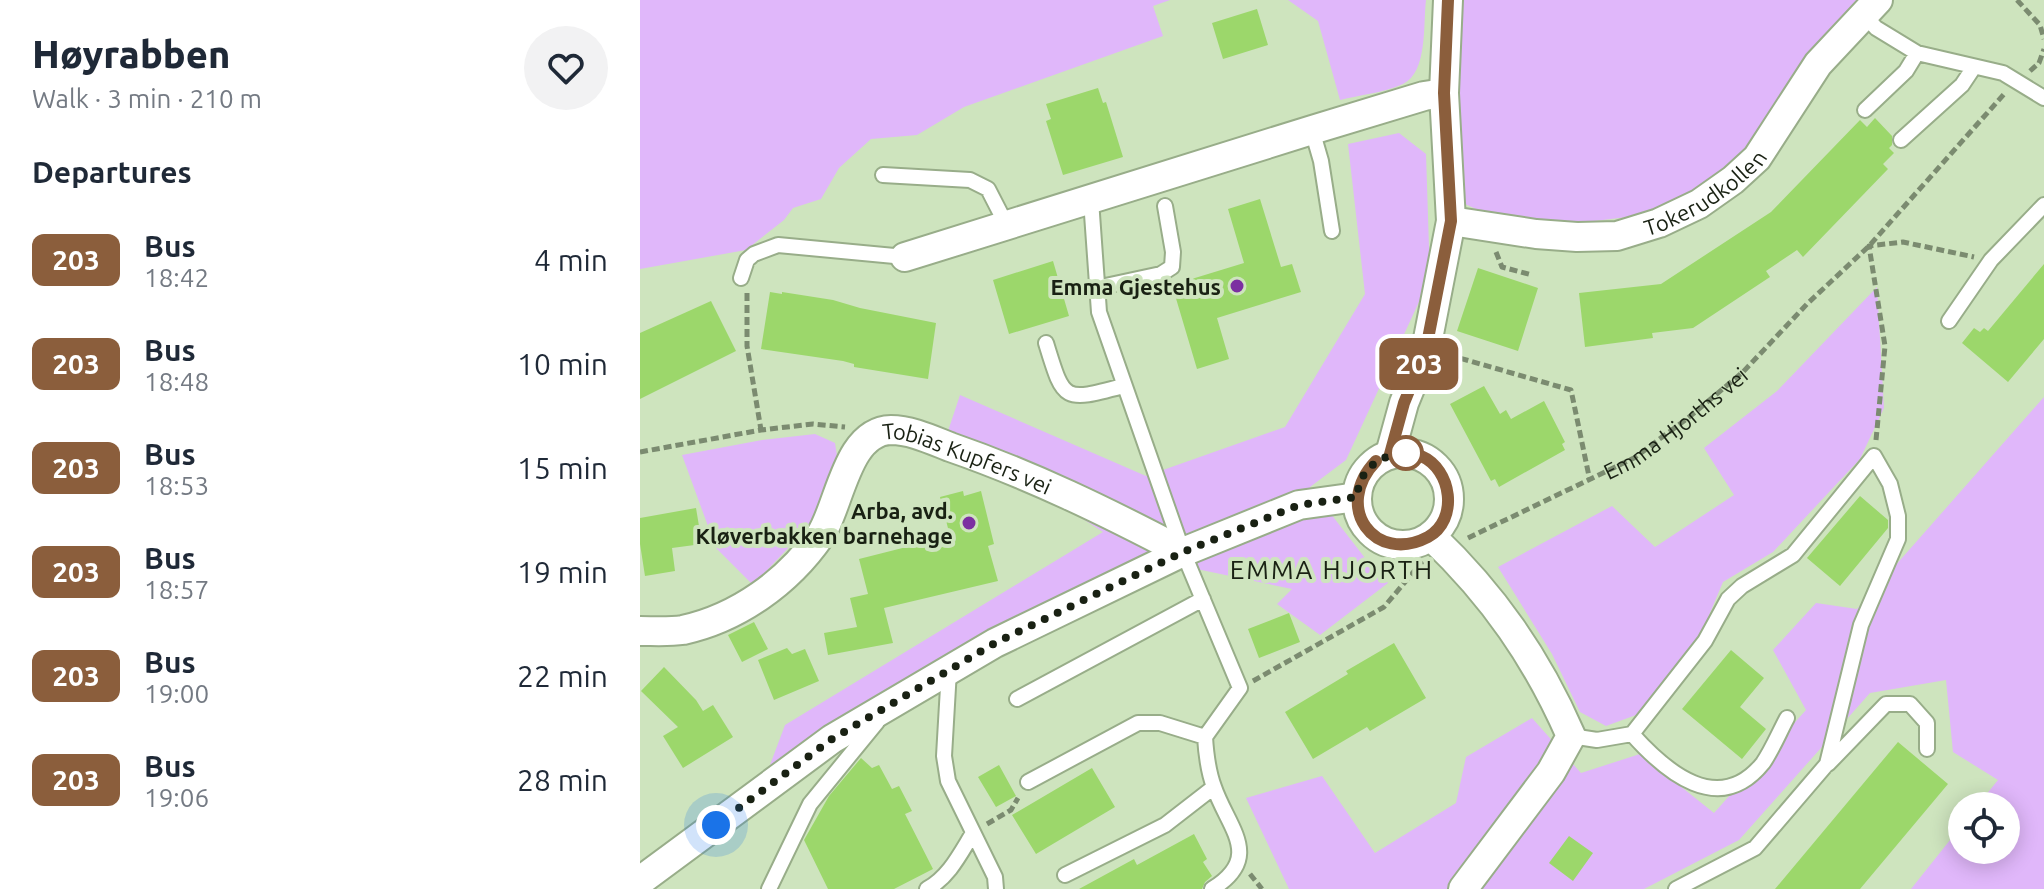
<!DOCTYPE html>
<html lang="en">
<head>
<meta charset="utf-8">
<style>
	body { margin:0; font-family:Ubuntu,sans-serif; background:#f2f2f3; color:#1f2937; height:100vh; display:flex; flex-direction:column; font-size:30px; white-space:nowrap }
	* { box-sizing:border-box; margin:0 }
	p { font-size:26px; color:#747a83 }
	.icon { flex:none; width:44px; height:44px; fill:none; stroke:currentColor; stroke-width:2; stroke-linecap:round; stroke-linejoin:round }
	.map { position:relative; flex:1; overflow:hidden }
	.details { display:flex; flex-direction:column; background:#fff; width:640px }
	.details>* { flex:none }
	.badge { padding:0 16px; border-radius:12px; font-size:28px; line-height:52px }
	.fabs { position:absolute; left:1308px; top:792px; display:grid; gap:16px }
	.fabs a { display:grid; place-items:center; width:72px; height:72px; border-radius:50%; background:#fff; box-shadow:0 4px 20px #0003; font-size:40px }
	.you { position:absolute; width:40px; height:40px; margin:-20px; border:6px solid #fff; border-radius:50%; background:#1a73e8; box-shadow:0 0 0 12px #1a73e833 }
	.map>.badge { position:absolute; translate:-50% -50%; box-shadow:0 0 0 4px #fff }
	h2 { padding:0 32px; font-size:30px; line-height:72px }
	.round { display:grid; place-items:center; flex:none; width:84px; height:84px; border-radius:42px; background:#f2f2f3 }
	.summary { display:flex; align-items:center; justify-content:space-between; height:136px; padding:0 32px }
	h1 { font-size:38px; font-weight:800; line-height:60px }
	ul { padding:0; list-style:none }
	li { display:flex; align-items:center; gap:24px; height:104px; padding:0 32px }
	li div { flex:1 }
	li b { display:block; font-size:30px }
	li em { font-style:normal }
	li .badge { min-width:88px; font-weight:700; text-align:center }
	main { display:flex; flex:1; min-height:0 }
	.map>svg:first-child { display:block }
	.green { fill:#e0b7fa }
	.building { fill:#9cd76b }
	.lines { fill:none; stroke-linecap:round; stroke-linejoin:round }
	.lane-casing { stroke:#98ad89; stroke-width:18 }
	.street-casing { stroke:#98ad89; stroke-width:32 }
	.path { stroke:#7b8b70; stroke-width:5; stroke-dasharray:8 4; stroke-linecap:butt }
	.lane { stroke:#fff; stroke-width:14 }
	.street { stroke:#fff; stroke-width:28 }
	.line-casing { stroke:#fff; stroke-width:18 }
	.line { stroke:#8b5e3c; stroke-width:12 }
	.walk { stroke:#192113; stroke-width:8; stroke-dasharray:0 14.4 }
	.poi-dot { fill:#7c30a1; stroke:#cee4be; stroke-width:3 }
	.stop-dot { fill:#fff; stroke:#8b5e3c; stroke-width:4 }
	.labels { text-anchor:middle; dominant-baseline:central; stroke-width:8; stroke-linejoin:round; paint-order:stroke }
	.street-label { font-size:22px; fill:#192113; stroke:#cee4be }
	.poi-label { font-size:22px; font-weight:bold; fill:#192113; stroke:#cee4be; text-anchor:end }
	.quarter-label { font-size:26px; letter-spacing:2px; fill:#192113; stroke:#cee4be }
</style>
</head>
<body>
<main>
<section class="details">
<div class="summary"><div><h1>Høyrabben</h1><p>Walk · 3 min · 210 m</p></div><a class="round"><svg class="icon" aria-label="heart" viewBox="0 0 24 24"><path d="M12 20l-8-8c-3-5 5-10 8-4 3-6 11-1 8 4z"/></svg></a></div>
<h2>Departures</h2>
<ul>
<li><span class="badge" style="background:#8b5e3c;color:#fff">203</span><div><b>Bus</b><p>18:42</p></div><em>4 min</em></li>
<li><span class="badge" style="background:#8b5e3c;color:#fff">203</span><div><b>Bus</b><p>18:48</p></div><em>10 min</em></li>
<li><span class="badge" style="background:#8b5e3c;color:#fff">203</span><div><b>Bus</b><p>18:53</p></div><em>15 min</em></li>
<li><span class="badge" style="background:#8b5e3c;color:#fff">203</span><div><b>Bus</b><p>18:57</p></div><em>19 min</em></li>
<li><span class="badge" style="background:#8b5e3c;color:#fff">203</span><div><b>Bus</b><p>19:00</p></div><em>22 min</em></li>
<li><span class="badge" style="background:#8b5e3c;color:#fff">203</span><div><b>Bus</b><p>19:06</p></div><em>28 min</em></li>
</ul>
</section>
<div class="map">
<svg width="1404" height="889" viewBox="0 0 1404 889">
	<rect width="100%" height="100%" fill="#cee4be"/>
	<path class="green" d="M0 0H530L513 6 523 36 324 107 277 135 231 139 199 168 181 199 153 208 144 220 106 250 0 269Z
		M648 0H786C783 24 788 72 763 84 744 93 719 95 700 100L678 21Z
		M821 0H1220L1105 160 1050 194 1004 215 946 222 900 223 856 218 825 204 816 62Z
		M759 133 786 154 790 278 706 460 670 487 725 558 748 583 680 635 637 604 652 589 504 558 124 781 145 725 463 532 308 431 320 395 506 476 645 427 725 294 708 144Z
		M1237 287 1244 408 1220 459 1133 552 1083 582 1062 632 996 715 966 726 940 712 912 654 858 567 972 506 1015 547 1094 495 1064 448 1137 391Z
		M1404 397V889H1271L1322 825V850H1366V806H1337L1358 780 1313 752 1306 680 1230 693 1099 840 1004 889H649L606 798 682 776 735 853 816 803 826 757 892 718 941 773 1000 754 1074 813 1166 710 1133 650 1176 603 1217 609Z
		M175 434 195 443 199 469 172 523 113 585 76 548 42 455 122 440Z"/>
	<path class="building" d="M617 9 628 45 583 59 572 23Z
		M458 88 463 103 466 102 483 157 423 175 406 121 411 119 406 104Z
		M1235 118 1252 136V145L1249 148 1254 153 1243 164 1248 169 1163 257 1157 250 1126 271 1130 277 1053 328 1012 333 1013 338 945 347 939 293 1021 284 1131 212 1220 120 1227 127Z
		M620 199 641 267 652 264 661 292 577 318 589 359 557 369 532 285 604 263 588 209Z
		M413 261 429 316 369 334 353 280Z
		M1404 264V339L1368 382 1322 343 1334 328 1340 332 1344 328 1348 331Z
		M838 268 898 288 878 351 817 331Z
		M130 292 142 294V292L193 300 220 308 296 323 288 379 214 367V364L203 361 121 349Z
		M71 301 96 351 0 399V333Z
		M844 386 860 414 866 410 871 419 904 401 925 442 922 444 925 450 859 487 855 479 851 481 810 404Z
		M323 491 324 496 341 491 354 544 348 546 358 581 244 608 253 643 188 655 184 633 217 627 210 598 228 594 219 559 310 536 300 497Z
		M1220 496 1248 520V528L1200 586 1167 558Z
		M56 508 62 544 32 548 35 571 5 576 0 544V518Z
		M649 613 660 642 619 658 608 629Z
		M114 622 128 649 102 662 88 635Z
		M754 643 786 698 730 731 727 727 673 759 645 712 708 674 706 671Z
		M147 648 152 654 165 649 179 681 134 700 118 660Z
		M1091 650 1124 678 1100 707 1126 729 1102 759 1042 709Z
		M24 667 56 700 63 711 73 705 93 737 43 768 23 736 38 727 1 691Z
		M1258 742 1308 784 1220 889H1135Z
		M221 758 232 768 239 765 252 789 259 786 272 811 265 814 293 869 254 889H188L164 840 189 796Z
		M359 765 376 796 356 807 338 777Z
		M452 768 475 807 396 854 372 815Z
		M554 834 567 859 563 862 572 876 565 882 562 889H439L494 859 497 865Z
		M929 836 953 853 933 881 909 863Z"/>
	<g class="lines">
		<g class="lane-casing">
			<path id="lane" d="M1224 15 1236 28 1277 53 1363 73 1404 98
				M1225 110 1266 71 1277 53
				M672 130 681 161 692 231
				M1261 140 1322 85 1334 67
				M243 175 330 180 348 189 366 224
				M451 200 459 312 543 552 600 688 565 737
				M101 278 107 260 114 254 138 245 265 257
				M456 288 521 274 532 267 533 252 525 206
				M1309 321 1351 260 1404 205
				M406 343C424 402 423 402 483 386
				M309 670 304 756 308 781 355 877 356 889
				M377 699 563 599
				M992 734C1025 771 1079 818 1123 763 1132 750 1139 733 1147 718
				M931 736 957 740 992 734 1065 641 1088 599 1102 586 1153 555 1234 456 1250 484 1258 516V539L1221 625 1187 764 1115 848 1036 889
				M565 737C566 753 568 771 574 787 588 828 624 857 572 889
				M1188 764 1246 704H1270L1287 723V749
				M388 782 498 723H520L565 737
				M425 875 525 825 574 787
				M129 889 170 804 237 722
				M287 889C309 877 320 854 333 833"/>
		</g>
		<g class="street-casing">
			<g id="street">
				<path id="s2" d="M811 221 896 234 937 237 977 236 1019 223 1059 204 1093 180 1117 158 1178 64 1238 0"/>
				<path d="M265 257 672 130 784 96 804 93"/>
				<circle cx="763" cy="499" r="46"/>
				<path d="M750 454 764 403 786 349 811 221 804 93 808 0"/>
				<path d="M791 536C853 595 897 658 931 736L911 772 823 889"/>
				<path id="s3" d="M0 631C14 631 29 632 43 630 98 618 148 582 180 536 200 506 206 431 251 430 271 430 292 440 310 447 391 475 467 512 543 552"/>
				<path d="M0 881 192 739 355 643 543 552 659 505 717 497"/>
			</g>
		</g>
		<g class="path">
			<path d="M1377 0 1400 25 1404 39"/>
			<path d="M1390 71 1399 63 1404 49"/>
			<path d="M856 252 862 267 892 275"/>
			<path d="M107 293V346L121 430"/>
			<path d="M809 355 931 390 950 481"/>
			<path d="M1236 440 1245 346 1229 246 1263 242 1334 257"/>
			<path d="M0 452 121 430 173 424 205 427"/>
			<path id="s1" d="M828 538 994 458 1048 418 1103 372 1167 304 1229 246 1365 93"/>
			<path d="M613 681 744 607 776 569 784 563"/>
			<path d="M347 824 371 810 378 798"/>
			<path d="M610 874 622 889"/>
		</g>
		<use href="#lane" class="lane"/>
		<use href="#street" class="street"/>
	</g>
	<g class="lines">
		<g class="line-casing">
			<path id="line" d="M736 461C692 507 735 565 788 537 819 520 812 469 781 456 771 452 760 453 750 454L764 403 786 349 811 221 804 93 808 0"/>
		</g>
		<use href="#line" class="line"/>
		<path class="walk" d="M76 825 192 739 355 643 543 552 659 505 717 497C719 469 739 455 766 453"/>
	</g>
	<g class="poi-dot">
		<circle cx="597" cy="286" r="8"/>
		<circle cx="329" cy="523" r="8"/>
	</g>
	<circle class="stop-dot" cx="766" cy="453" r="16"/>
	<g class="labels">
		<g class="street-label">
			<text stroke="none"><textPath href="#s2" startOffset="266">Tokerudkollen</textPath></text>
			<text stroke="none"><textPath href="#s1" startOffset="238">Emma Hjorths vei</textPath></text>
			<text stroke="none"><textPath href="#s3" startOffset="428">Tobias Kupfers vei</textPath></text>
		</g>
		<g class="poi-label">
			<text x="581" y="286">Emma Gjestehus</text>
			<text x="313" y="510">Arba, avd.<tspan x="313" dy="25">Kløverbakken barnehage</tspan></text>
		</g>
		<g class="quarter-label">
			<text x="692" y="569">EMMA HJORTH</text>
		</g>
	</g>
</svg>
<div class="fabs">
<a><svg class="icon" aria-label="locate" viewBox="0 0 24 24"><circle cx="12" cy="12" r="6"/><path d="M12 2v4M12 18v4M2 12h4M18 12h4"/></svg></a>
</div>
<div class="you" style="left:76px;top:825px"></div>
<b class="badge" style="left:779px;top:364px;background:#8b5e3c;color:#fff">203</b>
</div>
</main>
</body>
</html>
